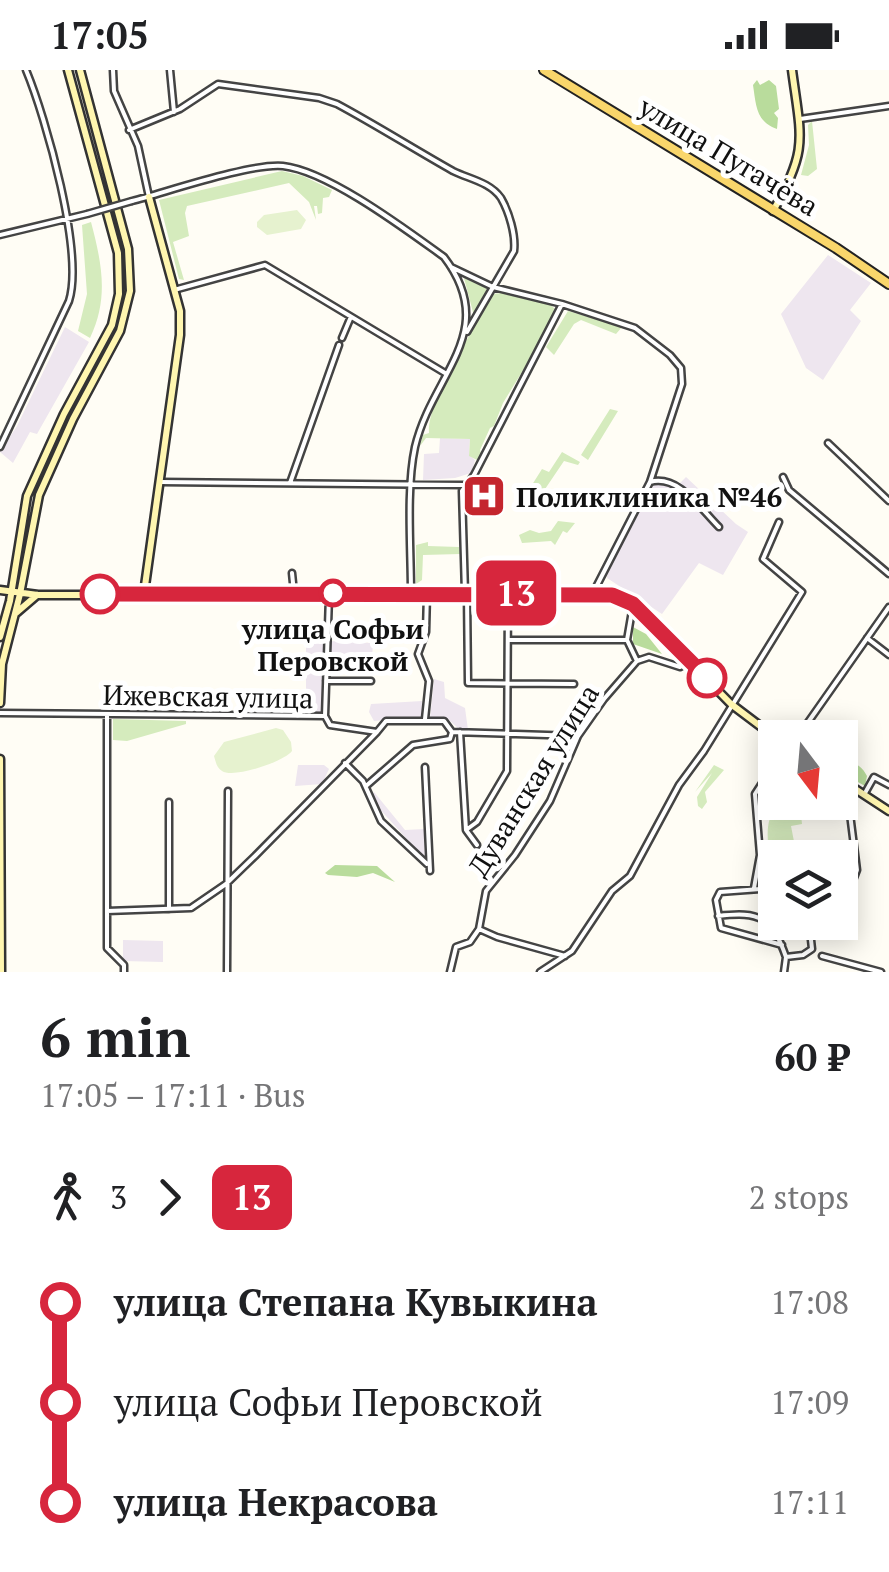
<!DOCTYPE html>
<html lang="en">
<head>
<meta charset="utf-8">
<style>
	body { margin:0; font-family:"PT Serif",serif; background:#f2f2f2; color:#202124; height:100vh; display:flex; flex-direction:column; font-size:38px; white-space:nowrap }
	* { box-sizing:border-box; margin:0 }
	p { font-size:32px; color:#757577 }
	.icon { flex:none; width:55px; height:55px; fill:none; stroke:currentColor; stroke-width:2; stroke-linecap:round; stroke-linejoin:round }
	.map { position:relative; height:902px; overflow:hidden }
	.side { display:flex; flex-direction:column; background:#fff; flex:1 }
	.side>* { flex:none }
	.badge { padding:0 20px; border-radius:15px; font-size:35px; line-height:65px }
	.needle { width:65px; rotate:164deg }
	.buttons { position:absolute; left:758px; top:650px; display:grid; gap:20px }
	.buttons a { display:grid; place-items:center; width:100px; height:100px; border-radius:0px; background:#fff; box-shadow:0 5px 25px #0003; font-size:50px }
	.map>.badge { position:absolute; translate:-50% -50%; box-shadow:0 0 0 5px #fff }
	.legs { display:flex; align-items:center; gap:15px; height:110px; padding:0 40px; font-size:32px }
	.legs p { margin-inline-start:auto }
	.headline { display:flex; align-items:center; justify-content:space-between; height:170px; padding:0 40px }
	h1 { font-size:55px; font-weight:600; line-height:75px }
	ul { padding:0 40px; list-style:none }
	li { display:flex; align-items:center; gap:35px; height:100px; font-size:38px }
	li i { display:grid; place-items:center; width:15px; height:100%; margin:0 12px; background:currentColor }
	li i::after { content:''; width:25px; height:25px; margin:-12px; border:8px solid; border-radius:50%; background:#fff }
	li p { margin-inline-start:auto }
	li:first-child i { background:linear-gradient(#0000 50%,currentColor 0) }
	li:last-child i { background:linear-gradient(currentColor 50%,#0000 0) }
	.status { display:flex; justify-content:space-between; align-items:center; height:70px; padding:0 50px; background:#fff; direction:ltr }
	.status svg { height:28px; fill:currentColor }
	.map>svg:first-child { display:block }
	.industrial { fill:#eee6ef }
	.green { fill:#d5ebbd }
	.forest { fill:#b9dc9c }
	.pitch { fill:#e6f2cf }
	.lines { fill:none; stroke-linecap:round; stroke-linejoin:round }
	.street-casing { stroke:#444; stroke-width:9 }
	.secondary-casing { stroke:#333; stroke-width:11 }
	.primary-casing { stroke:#222; stroke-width:12 }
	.street { stroke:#fff; stroke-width:4 }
	.secondary { stroke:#fff6b0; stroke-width:6 }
	.primary { stroke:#f9d66b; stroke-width:8 }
	.street-bridge-casing { stroke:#444; stroke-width:9; stroke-linecap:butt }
	.street-bridge { stroke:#fff; stroke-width:4 }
	.line-1-casing { stroke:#fff; stroke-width:22 }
	.line-1 { stroke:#d7263d; stroke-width:15 }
	.stop-1-dot { fill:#fff; stroke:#d7263d; stroke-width:5 }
	.labels { text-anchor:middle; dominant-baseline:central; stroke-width:10; stroke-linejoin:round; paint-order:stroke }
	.street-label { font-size:28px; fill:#111; stroke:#fff }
	.poi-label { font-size:28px; font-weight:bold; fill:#111; stroke:#fff; text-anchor:start }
	.stop-label { font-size:28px; font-weight:bold; fill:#111; stroke:#fff }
</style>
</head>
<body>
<div class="status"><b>17:05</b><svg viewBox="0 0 49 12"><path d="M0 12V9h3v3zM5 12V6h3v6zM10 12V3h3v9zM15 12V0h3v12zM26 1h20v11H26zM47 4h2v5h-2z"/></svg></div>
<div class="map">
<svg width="889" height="902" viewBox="0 0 889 902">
	<rect width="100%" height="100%" fill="#fffdf5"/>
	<path class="industrial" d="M828 185 871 213 850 240 861 251 823 310 806 298 781 244Z
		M65 257 89 272 37 364 30 362 13 393 0 382 17 356Z
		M440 368 470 369 469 385 475 390 471 403 455 408 423 410 424 384 439 383Z
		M686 407 736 454 748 462 723 505 699 493 662 544 607 508 605 501 655 413 675 418Z
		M329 571 373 573 372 588 328 586Z
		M306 572H323V643H306Z
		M434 609 444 612 445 628 465 638 468 660H460L448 649 430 648Z
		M422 631V647L374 651 369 642 371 634Z
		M298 695H324L329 699 322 714 295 716Z
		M374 722 405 760 424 759 425 789 376 735 371 726Z
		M123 870 163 871V892L123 891Z"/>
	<path class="green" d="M812 51 817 99 808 106 801 105 809 75 808 55Z
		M282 101 303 106 332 120 329 127 323 128 322 143 318 144 317 136H314L316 150 309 132 289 113 187 136 185 143 189 166 173 172 184 210 179 209 159 130Z
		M91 152C102 194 109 228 90 268L78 261 87 224 82 155Z
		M464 208 486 218 487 222 474 246Z
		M501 223 551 235 556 240 538 276 503 333 494 356 490 358 480 380 482 386 479 391 469 386 470 369 426 368 420 376 423 365 429 363C427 330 475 258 493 224Z
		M568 241 622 257 616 264 581 250 574 254 554 285 546 277Z
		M610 339 618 341 588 390 581 385Z
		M562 382 580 392 578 395 564 391 541 425 533 423 530 418 542 399 549 402Z
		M558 451 575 453 567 463 563 461 555 475 551 471 522 473 519 465 530 460 539 463 551 461Z
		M428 472V476L459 477 460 484 423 485 422 510 416 514V475Z
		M113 649 186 651V654L127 671 113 670Z
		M714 695 724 700 705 722 707 732 702 739 698 736 697 727 712 703 695 722Z
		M801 745 802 754 791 756 797 787 775 788V809L764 811C775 791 763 769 770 748Z"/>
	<path class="forest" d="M757 10 760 15 769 10 776 16 779 39 774 43 778 48 777 59C756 52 756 35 753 15Z
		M633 557 646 564 662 584 633 574Z
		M840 688C851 693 860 692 867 706L865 716 840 702Z
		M335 795 377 796 395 812 373 803 357 807 328 805 325 803Z"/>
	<path class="pitch" d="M297 140 306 150 301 159 267 165 257 157V152L264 145Z
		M276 658 283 660 291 672 292 681C285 691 234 709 222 701 216 697 216 692 214 686L224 672Z"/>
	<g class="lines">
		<g class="street-casing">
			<path id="street" d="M113 0 114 21 138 76 149 127
				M170 0 174 42
				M800 49 889 36
				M129 60 180 39 218 14 319 28 337 34C376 55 414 79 453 101 469 109 490 112 501 128 509 142 516 165 514 181L467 262
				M132 131C167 122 250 93 283 96 328 101 405 159 444 187 501 262 432 304 415 377 406 419 411 479 411 523
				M0 165 87 144
				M451 197 493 217 562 234 635 258 670 285 681 298 682 314 650 412
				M174 220 265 195 445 303
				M342 268 350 249
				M828 373 889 431
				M0 377 69 231C84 183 46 48 26 0
				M783 407 789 420 889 504
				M160 412 464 415
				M290 413 339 275
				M292 503 294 523
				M465 523 462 421 474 405 562 234
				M593 523 650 412C678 404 700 438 719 457
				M467 525 468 613 574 614
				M867 568 889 585
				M510 570H627L637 591
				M627 570 633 535
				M326 611H371
				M0 643 325 646 330 655 377 662 386 651H444L452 662 578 666
				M107 646V878L124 895V902
				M325 646 329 526
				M425 649 429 611 418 584 426 562 427 523
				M460 662 466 760 477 752 507 701 508 523
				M797 668 889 537
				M345 693 363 711 381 751 427 794
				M425 697 430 801
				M366 716 413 675 450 669 452 662
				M865 723 874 707 889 715
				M169 732V839
				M466 760 477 775
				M754 818 760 785 755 724 775 693
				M775 818 720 822 716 830 721 858 782 875
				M840 829 853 828 852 813 857 800 848 728 853 718
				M107 841 191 838 226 814 255 786 377 662
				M718 846C760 841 772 847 786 887L803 885 812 879 809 852
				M479 859 497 867 565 886
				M822 886 881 902
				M227 902 228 721
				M450 902 456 877 470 872 479 859 486 821 515 785 550 731 578 666 604 629 637 591 649 587 680 597 691 591
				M540 902 572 881 612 821 630 806 679 715 704 681 802 522 763 489 779 452
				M784 902 786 887"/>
		</g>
		<g class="secondary-casing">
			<path id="secondary" d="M773 141C809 79 801 68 792 0
				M0 520 38 525H612L633 534 731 634 776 668
				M144 523 180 265V241L149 127
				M16 543 37 525
				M0 567 10 531 27 426 64 344 112 255 119 224 118 183 68 0
				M0 633 2 594 20 524 39 425 73 349 120 261 130 221 128 179 80 0
				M0 689 1 902
				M840 709 889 741"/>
		</g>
		<g class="primary-casing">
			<path id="primary" d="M544 0 836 178 889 214"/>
		</g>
		<use href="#street" class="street"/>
		<use href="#secondary" class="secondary"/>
		<use href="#primary" class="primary"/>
		<g class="street-bridge-casing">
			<path id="street-bridge" d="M87 144 132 131"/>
		</g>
		<use href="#street-bridge" class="street-bridge"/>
	</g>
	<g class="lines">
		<g class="line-1-casing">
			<path id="line-1" d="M100 524 612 525 633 534 707 608"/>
		</g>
		<use href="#line-1" class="line-1"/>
	</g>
	<defs>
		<g id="hospital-square" transform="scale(2.25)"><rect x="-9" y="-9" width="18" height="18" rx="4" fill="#c4262e" stroke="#fff"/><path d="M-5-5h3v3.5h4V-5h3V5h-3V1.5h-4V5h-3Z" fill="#fff"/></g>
	</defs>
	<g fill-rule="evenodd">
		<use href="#hospital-square" x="484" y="426"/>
	</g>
	<g class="stop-1-dot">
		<circle cx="333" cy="523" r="12"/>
		<circle cx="100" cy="524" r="18"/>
		<circle cx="707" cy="608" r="18"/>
	</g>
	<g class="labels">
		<g class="street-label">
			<text transform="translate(729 86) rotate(31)">улица Пугачёва</text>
			<text transform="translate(208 626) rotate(1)">Ижевская улица</text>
			<text transform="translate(533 710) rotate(-58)">Дуванская улица</text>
		</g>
		<g class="poi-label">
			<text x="516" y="426">Поликлиника №46</text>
		</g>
		<g class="stop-label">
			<text x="333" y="558">улица Софьи<tspan x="333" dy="32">Перовской</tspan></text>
		</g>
	</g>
</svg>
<div class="buttons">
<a><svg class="needle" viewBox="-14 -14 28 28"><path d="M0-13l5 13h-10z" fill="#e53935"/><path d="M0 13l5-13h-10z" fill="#757577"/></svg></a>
<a><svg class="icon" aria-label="layers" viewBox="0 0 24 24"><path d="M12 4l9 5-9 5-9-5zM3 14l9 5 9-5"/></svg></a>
</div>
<b class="badge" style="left:516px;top:523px;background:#d7263d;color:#fff">13</b>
</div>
<section class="side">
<div class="headline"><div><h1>6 min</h1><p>17:05 – 17:11 · Bus</p></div><b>60 ₽</b></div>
<div class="legs"><svg class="icon" aria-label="walk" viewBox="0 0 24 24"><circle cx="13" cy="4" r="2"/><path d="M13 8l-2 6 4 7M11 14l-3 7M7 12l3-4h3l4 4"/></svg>3<svg class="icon" aria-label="forward" viewBox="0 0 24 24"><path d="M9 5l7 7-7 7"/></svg><b class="badge" style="background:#d7263d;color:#fff">13</b><p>2 stops</p></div>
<ul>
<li><i style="color:#d7263d"></i><b>улица Степана Кувыкина</b><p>17:08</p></li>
<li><i style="color:#d7263d"></i><span>улица Софьи Перовской</span><p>17:09</p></li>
<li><i style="color:#d7263d"></i><b>улица Некрасова</b><p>17:11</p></li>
</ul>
</section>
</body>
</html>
